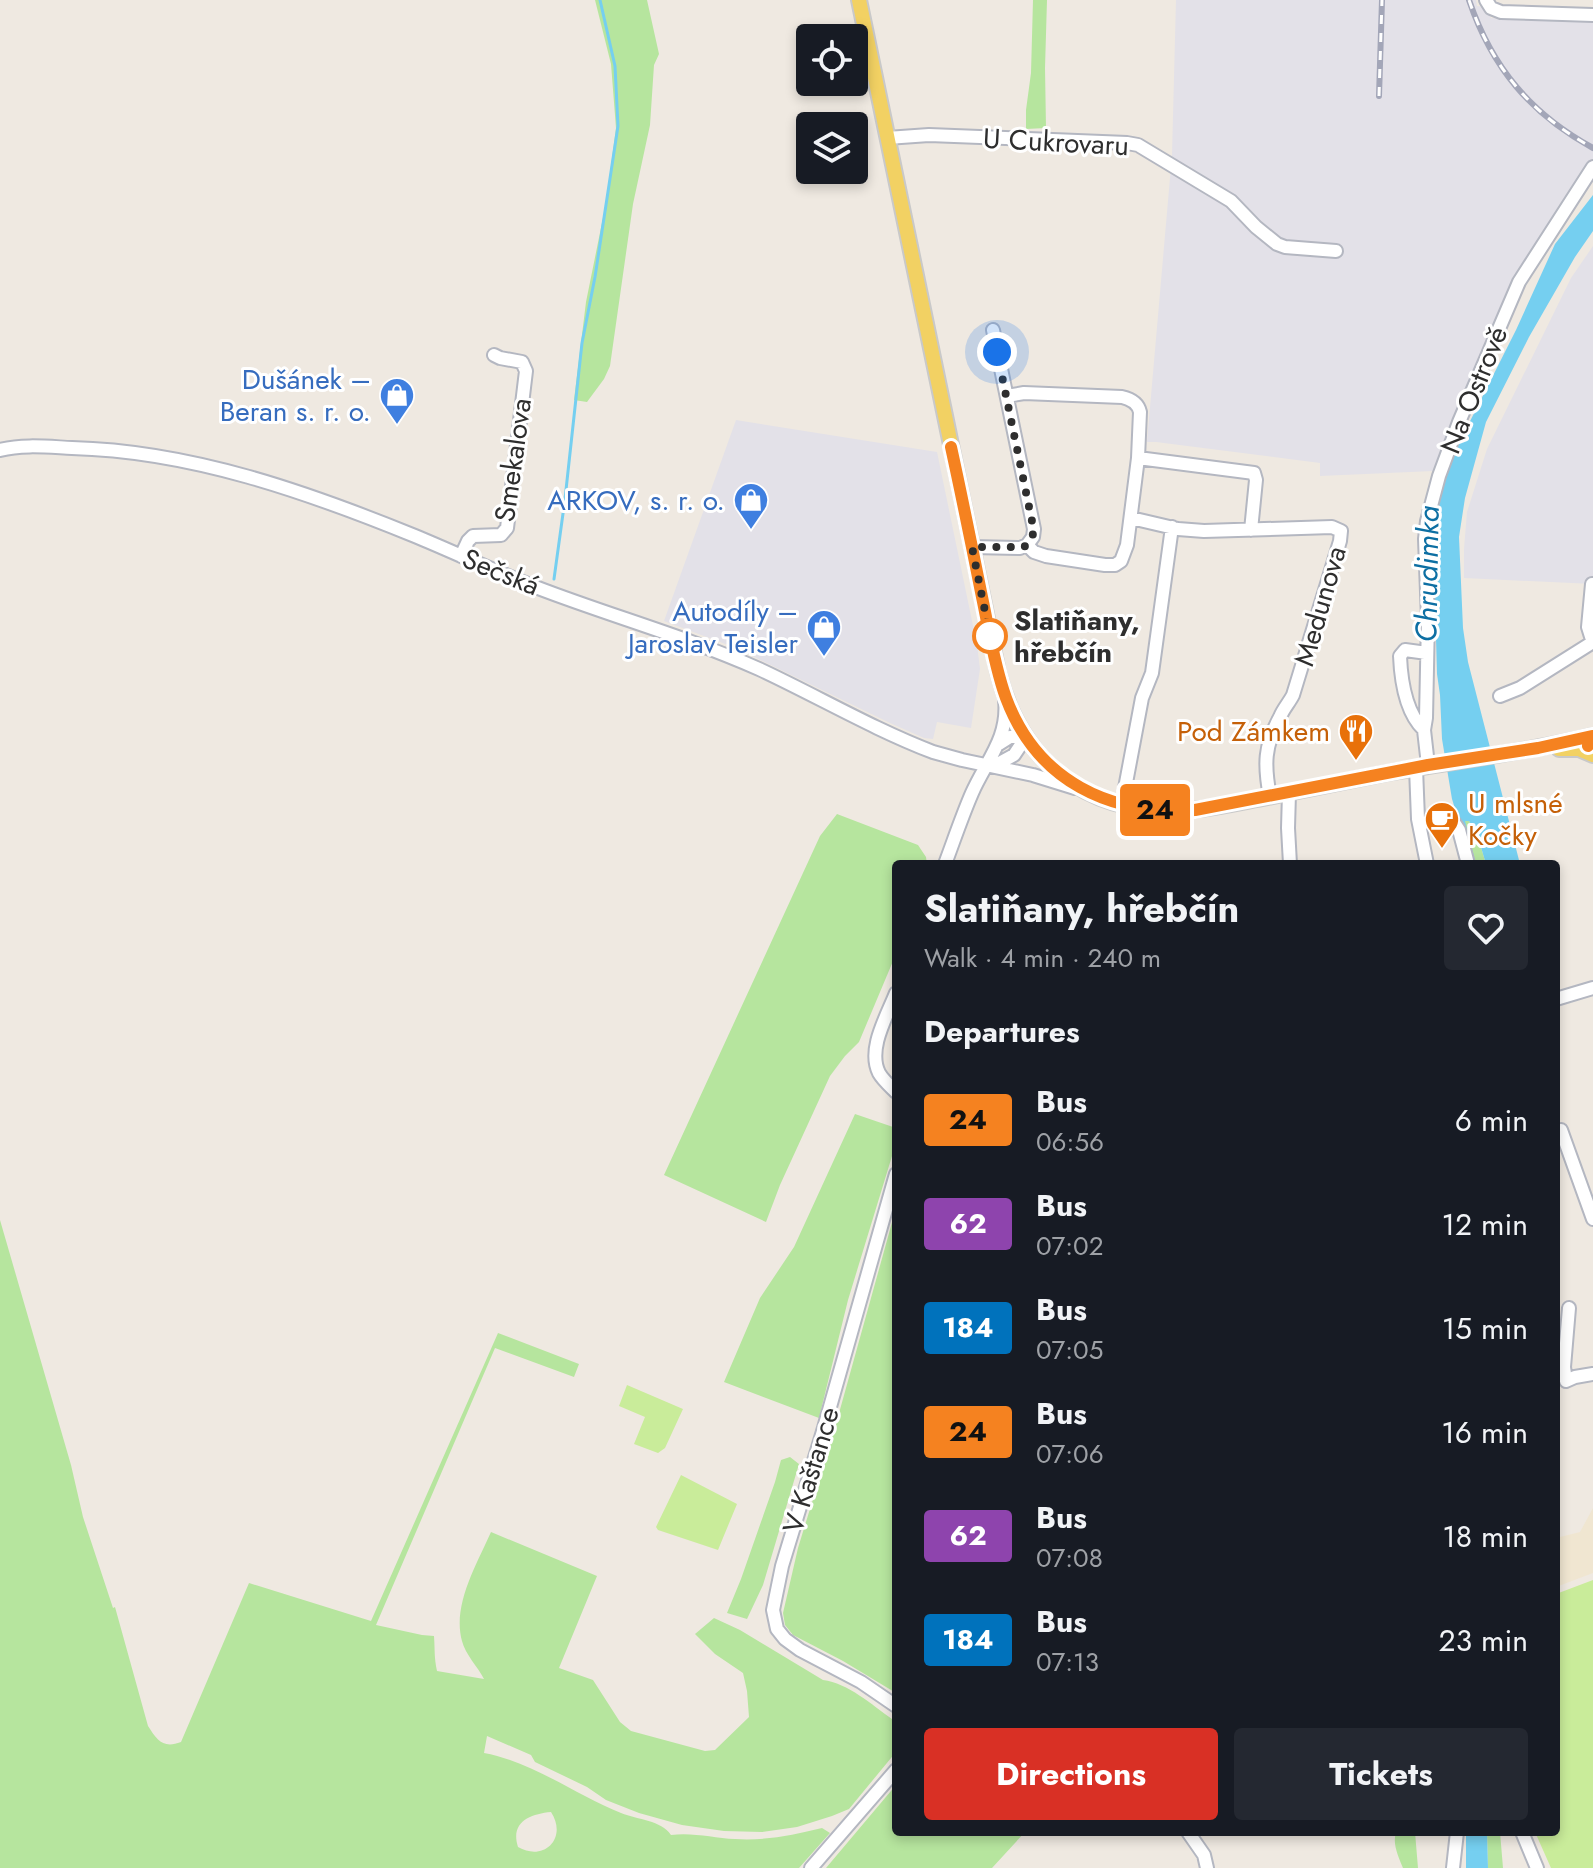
<!DOCTYPE html>
<html lang="en">
<head>
<meta charset="utf-8">
<style>
	body { margin:0; font-family:Jost,sans-serif; background:#242831; color:#f1f3f6; height:100vh; display:flex; flex-direction:column; font-size:30px; white-space:nowrap }
	* { box-sizing:border-box; margin:0 }
	p { font-size:26px; color:#9ea1a6 }
	.icon { flex:none; width:44px; height:44px; fill:none; stroke:currentColor; stroke-width:2; stroke-linecap:round; stroke-linejoin:round }
	.map { position:relative; flex:1; overflow:hidden }
	.sheet { position:absolute; left:892px; top:860px; width:668px; height:976px; display:flex; flex-direction:column; background:#171b24; border-radius:8px; box-shadow:0 4px 12px #0003 }
	.sheet>* { flex:none }
	.badge { padding:0 16px; border-radius:6px; font-size:28px; line-height:52px }
	.tools { position:absolute; left:796px; top:24px; display:grid; gap:16px }
	.tools a { display:grid; place-items:center; width:72px; height:72px; border-radius:8px; background:#171b24; box-shadow:0 4px 12px #0003; font-size:40px }
	.you { position:absolute; width:40px; height:40px; margin:-20px; border:6px solid #fff; border-radius:50%; background:#1a73e8; box-shadow:0 0 0 12px #1a73e833 }
	.map>.badge { position:absolute; translate:-50% -50%; box-shadow:0 0 0 4px #fff }
	h2 { padding:0 32px; font-size:30px; line-height:72px }
	.round { display:grid; place-items:center; flex:none; width:84px; height:84px; border-radius:8px; background:#242831 }
	.summary { display:flex; align-items:center; justify-content:space-between; height:136px; padding:0 32px }
	h1 { font-size:38px; font-weight:700; line-height:60px }
	.action { display:flex; gap:16px; margin-top:auto; padding:16px 32px }
	.action a { flex:1; height:92px; border-radius:8px; background:#d93025; color:#fff; font-size:32px; font-weight:700; line-height:92px; text-align:center }
	.action a+a { background:#242831; color:#f1f3f6 }
	ul { padding:0; list-style:none }
	li { display:flex; align-items:center; gap:24px; height:104px; padding:0 32px }
	li div { flex:1 }
	li b { display:block; font-size:30px }
	li em { font-style:normal }
	li .badge { min-width:88px; font-weight:700; text-align:center }
	.map>svg:first-child { display:block }
	.industrial { fill:#e3e1e8 }
	.education { fill:#f0e6d1 }
	.green { fill:#b6e59e; fill-rule:evenodd }
	.pitch { fill:#c9ec9a }
	.water { fill:#75cff0 }
	.lines { fill:none; stroke-linecap:round; stroke-linejoin:round }
	.stream { stroke:#75cff0; stroke-width:3 }
	.minor-casing { stroke:#b4b7c1; stroke-width:16 }
	.major-casing { stroke:#c9c9c9; stroke-width:18 }
	.minor { stroke:#fff; stroke-width:12 }
	.major { stroke:#f2d163; stroke-width:14 }
	.rail-casing { stroke:#a3a6b8; stroke-width:6 }
	.rail { stroke:#fff; stroke-width:3; stroke-dasharray:9; stroke-linecap:butt }
	.line-casing { stroke:#fff; stroke-width:18 }
	.line { stroke:#f58220; stroke-width:12 }
	.walk { stroke:#2e2e2e; stroke-width:8; stroke-dasharray:0 14.4 }
	.stop-dot { fill:#fff; stroke:#f58220; stroke-width:4 }
	.labels { text-anchor:middle; dominant-baseline:central; stroke-width:6; stroke-linejoin:round; paint-order:stroke }
	.street-label { font-size:28px; fill:#2e2e2e; stroke:#fff }
	.shop-label { font-size:28px; fill:#366cbe; stroke:#fff; text-anchor:end }
	.stop-label { font-size:28px; font-weight:bold; fill:#2e2e2e; stroke:#fff; text-anchor:start }
	.food-label { font-size:28px; fill:#c56008; stroke:#fff; text-anchor:end }
	.water-label { font-size:30px; font-style:italic; fill:#0d6fa3; stroke:#fff }
</style>
</head>
<body>
<div class="map">
<svg width="1593" height="1868" viewBox="0 0 1593 1868">
	<rect width="100%" height="100%" fill="#efe9e1"/>
	<path class="industrial" d="M1176 0H1476L1477 6 1486 7 1491 18 1593 22V160L1534 253 1436 474 1433 471 1320 476V463L1156 442H1147L1172 155Z
		M1593 246V584L1464 578V549L1467 512 1487 449 1571 278Z
		M736 420 937 452 977 645 980 669 971 728 937 722 933 739 924 738 890 723 736 648 664 621Z"/>
	<path class="education" d="M1593 1508V1573L1556 1587V1538L1580 1532Z"/>
	<path class="green" d="M595 0H647L659 54 654 65 650 125 633 204 610 366 604 379 587 402 574 400 586 302 606 203 616 128 611 64Z
		M1033 0H1047L1045 68 1046 128 1026 129V110L1031 73Z
		M837 814 918 845 926 857 927 864H896V954L859 1042 845 1056 830 1076 780 1185 766 1222 664 1175 820 836Z
		M1464 821H1469L1477 834 1486 864H1476Z
		M855 1114 896 1128V1143L848 1300 819 1418 724 1382 760 1298 794 1247Z
		M896 1208V1693L843 1661 793 1635 785 1625 783 1613 798 1548 836 1424Z
		M0 1220 71 1465 83 1517 113 1608 115 1607 148 1726C157 1740 163 1749 181 1742L249 1583 371 1621 498 1333 579 1364 574 1377 495 1348 376 1625 422 1635 434 1636C435 1650 434 1657 437 1671L484 1679C478 1667 465 1654 462 1641 452 1605 477 1564 491 1532L597 1576 559 1668 593 1680 620 1722 631 1731 705 1751 715 1750 749 1717 747 1691 743 1673 715 1654 695 1634 714 1618 740 1630 823 1680C848 1683 872 1705 892 1719H896V1752L849 1809 832 1816 797 1827 762 1832 724 1831 682 1825 639 1813 606 1800 587 1787 535 1762 531 1755 487 1736 484 1753C533 1762 576 1795 621 1813 638 1820 661 1820 671 1835 692 1832 714 1838 735 1839 765 1841 793 1835 822 1828L830 1833 799 1868H0ZM551 1812C568 1838 544 1862 518 1847 510 1822 530 1814 551 1812Z
		M790 1457 799 1464 763 1585 747 1619 727 1613 741 1579 775 1482 781 1460Z
		M896 1785V1832H1025L992 1868H826Z
		M1399 1832H1415L1418 1868H1403C1399 1858 1392 1844 1396 1833Z
		M1487 1832H1500L1503 1868H1488Z"/>
	<path class="pitch" d="M627 1385 683 1409 665 1448 658 1453 634 1444 645 1417 619 1406Z
		M681 1475 737 1504 718 1550 658 1530 656 1527Z
		M1593 1580V1868H1551L1535 1832H1556V1594Z"/>
	<path class="water" d="M1593 195V231L1575 257 1529 337 1486 422 1465 498 1459 537 1463 628 1468 662 1520 864H1486L1477 834 1469 821H1465L1476 864H1472L1452 799 1442 739 1440 695 1437 674 1434 567V533L1442 488 1453 455 1516 330 1555 244Z
		M1466 1832H1487L1488 1868H1466Z"/>
	<g class="lines">
		<path class="stream" d="M554 579 565 499 582 343 595 277 618 126 615 66 600 0"/>
		<g class="minor-casing">
			<path id="minor" d="M1486 0 1491 8 1501 12 1593 15
				M887 138 929 135 1127 143 1138 145 1231 201 1256 227 1277 244 1285 247 1336 251
				M993 330 1034 529 1033 537 1027 545
				M1007 396 1024 393 1122 397C1131 399 1138 403 1140 412L1138 458 1127 545 1121 561 1115 565H1105L1046 556 1034 552 1027 545
				M0 450C23 444 49 447 72 448 191 451 307 492 415 536 456 553 496 572 538 588 611 616 687 637 759 669 817 696 873 729 933 752L962 760 1033 775 1075 788
				M1138 458 1254 473 1256 480 1251 530
				M1131 518 1178 529 1204 531 1332 527 1341 531 1340 541 1293 695C1289 703 1283 709 1280 717 1264 746 1264 765 1270 797
				M972 547 1020 548 1027 545
				M461 556 468 541 473 536 501 535 507 528 526 371 522 362 500 358 494 355
				M1592 584 1588 627 1593 643
				M1500 696 1520 688 1593 642
				M1424 730C1405 712 1401 680 1400 656L1405 650 1427 653
				M1428 765 1424 730 1426 718 1428 619 1425 539 1427 521 1439 476 1459 422 1519 282 1593 167
				M994 766 1014 755 1026 737H1010L999 744
				M1416 768 1418 819 1427 864
				M1289 793 1288 828 1290 864
				M1122 804 1142 698 1152 673 1172 527
				M1419 824 1442 819 1453 821 1459 830 1468 864
				M945 864C954 840 962 816 972 793 986 761 1009 738 1005 700
				M896 993C887 1016 867 1049 879 1073 883 1080 890 1086 896 1092
				M1556 999 1593 988
				M1561 1130 1593 1219
				M896 1174 824 1428 782 1566 773 1610 777 1629 785 1639 800 1650 861 1682 896 1706
				M1569 1308 1564 1367 1566 1381 1575 1377 1593 1374
				M1188 1832 1204 1855 1207 1868
				M1522 1832 1537 1868
				M811 1868 896 1770
				M1453 1868 1457 1832"/>
		</g>
		<g class="major-casing">
			<path id="major" d="M859 0 998 672C1021 762 1085 813 1179 811 1207 810 1235 803 1263 798 1303 790 1343 782 1382 774 1452 761 1523 753 1592 736
				M1559 749H1579L1593 755"/>
		</g>
		<use href="#minor" class="minor"/>
		<use href="#major" class="major"/>
		<g class="rail-casing">
			<path id="rail" d="M1469 0C1492 68 1531 114 1593 148
				M1379 96 1382 0"/>
		</g>
		<use href="#rail" class="rail"/>
	</g>
	<g class="lines">
		<g class="line-casing">
			<path id="line" d="M951 447C962 497 972 547 982 597 989 630 994 665 1006 698 1037 781 1110 816 1195 810L1428 765 1538 748 1592 736 1588 746"/>
		</g>
		<use href="#line" class="line"/>
		<path class="walk" d="M990 636 972 547H1024L1031 540 1034 531 997 352"/>
	</g>
	<defs>
		<g id="shop-pin" transform="scale(1.8)"><path d="M0 17L-7.5 6A9.5 9.5 0 1 1 7.5 6Z" fill="#3f7fe0" stroke="#fff"/><path d="M-5-2.5h2.3a2.7 3.5 0 0 1 5.4 0H5L5.5 6h-11ZM-1.5-2.5h3a1.5 2.3 0 0 0-3 0Z" fill="#fff"/></g>
		<g id="restaurant-pin" transform="scale(1.8)"><path d="M0 17L-7.5 6A9.5 9.5 0 1 1 7.5 6Z" fill="#e8710a" stroke="#fff"/><path d="M-5-6h1v4h1v-4h1v4h1v-4h1v5L-1.5 .5V6h-2V.5L-5-1ZM5-6V6H3V1.5H1.5Q1.5-4 5-6Z" fill="#fff"/></g>
		<g id="cafe-pin" transform="scale(1.8)"><path d="M0 17L-7.5 6A9.5 9.5 0 1 1 7.5 6Z" fill="#e8710a" stroke="#fff"/><path d="M-5.5-4.5H6V0H3Q3 3.5 0 3.5H-2.5Q-5.5 3.5-5.5 0ZM3-3.2v2h1.7v-2ZM-6 4.5H4V6H-6Z" fill="#fff"/></g>
	</defs>
	<g fill-rule="evenodd">
		<use href="#shop-pin" x="397" y="395"/>
		<use href="#shop-pin" x="751" y="500"/>
		<use href="#shop-pin" x="824" y="627"/>
		<use href="#restaurant-pin" x="1356" y="731"/>
		<use href="#cafe-pin" x="1442" y="819"/>
	</g>
	<circle class="stop-dot" cx="990" cy="636" r="16"/>
	<g class="labels">
		<g class="street-label">
			<text transform="translate(1056 142) rotate(3)">U Cukrovaru</text>
			<text transform="translate(1474 390) rotate(-68)">Na Ostrově</text>
			<text transform="translate(513 460) rotate(-82)">Smekalova</text>
			<text transform="translate(501 572) rotate(22)">Sečská</text>
			<text transform="translate(1320 606) rotate(-74)">Medunova</text>
			<text transform="translate(811 1470) rotate(-73)">V Kaštance</text>
		</g>
		<g class="shop-label">
			<text x="371" y="379">Dušánek –<tspan x="371" dy="32">Beran s. r. o.</tspan></text>
			<text x="725" y="500">ARKOV, s. r. o.</text>
			<text x="798" y="611">Autodíly –<tspan x="798" dy="32">Jaroslav Teisler</tspan></text>
		</g>
		<g class="stop-label">
			<text x="1014" y="620">Slatiňany,<tspan x="1014" dy="32">hřebčín</tspan></text>
		</g>
		<g class="food-label">
			<text x="1330" y="731">Pod Zámkem</text>
			<text x="1468" y="803" text-anchor="start">U mlsné<tspan x="1468" dy="32">Kočky</tspan></text>
		</g>
		<g class="water-label">
			<text transform="translate(1427 574) rotate(-89)">Chrudimka</text>
		</g>
	</g>
</svg>
<div class="tools">
<a><svg class="icon" aria-label="locate" viewBox="0 0 24 24"><circle cx="12" cy="12" r="6"/><path d="M12 2v4M12 18v4M2 12h4M18 12h4"/></svg></a>
<a><svg class="icon" aria-label="layers" viewBox="0 0 24 24"><path d="M12 4l9 5-9 5-9-5zM3 14l9 5 9-5"/></svg></a>
</div>
<div class="you" style="left:997px;top:352px"></div>
<b class="badge" style="left:1155px;top:810px;background:#f58220;color:#111">24</b>
<section class="sheet">
<div class="summary"><div><h1>Slatiňany, hřebčín</h1><p>Walk · 4 min · 240 m</p></div><a class="round"><svg class="icon" aria-label="heart" viewBox="0 0 24 24"><path d="M12 20l-8-8c-3-5 5-10 8-4 3-6 11-1 8 4z"/></svg></a></div>
<h2>Departures</h2>
<ul>
<li><span class="badge" style="background:#f58220;color:#111">24</span><div><b>Bus</b><p>06:56</p></div><em>6 min</em></li>
<li><span class="badge" style="background:#8e44ad;color:#fff">62</span><div><b>Bus</b><p>07:02</p></div><em>12 min</em></li>
<li><span class="badge" style="background:#0072bc;color:#fff">184</span><div><b>Bus</b><p>07:05</p></div><em>15 min</em></li>
<li><span class="badge" style="background:#f58220;color:#111">24</span><div><b>Bus</b><p>07:06</p></div><em>16 min</em></li>
<li><span class="badge" style="background:#8e44ad;color:#fff">62</span><div><b>Bus</b><p>07:08</p></div><em>18 min</em></li>
<li><span class="badge" style="background:#0072bc;color:#fff">184</span><div><b>Bus</b><p>07:13</p></div><em>23 min</em></li>
</ul>
<div class="action"><a>Directions</a><a>Tickets</a></div>
</section>
</div>
</body>
</html>
